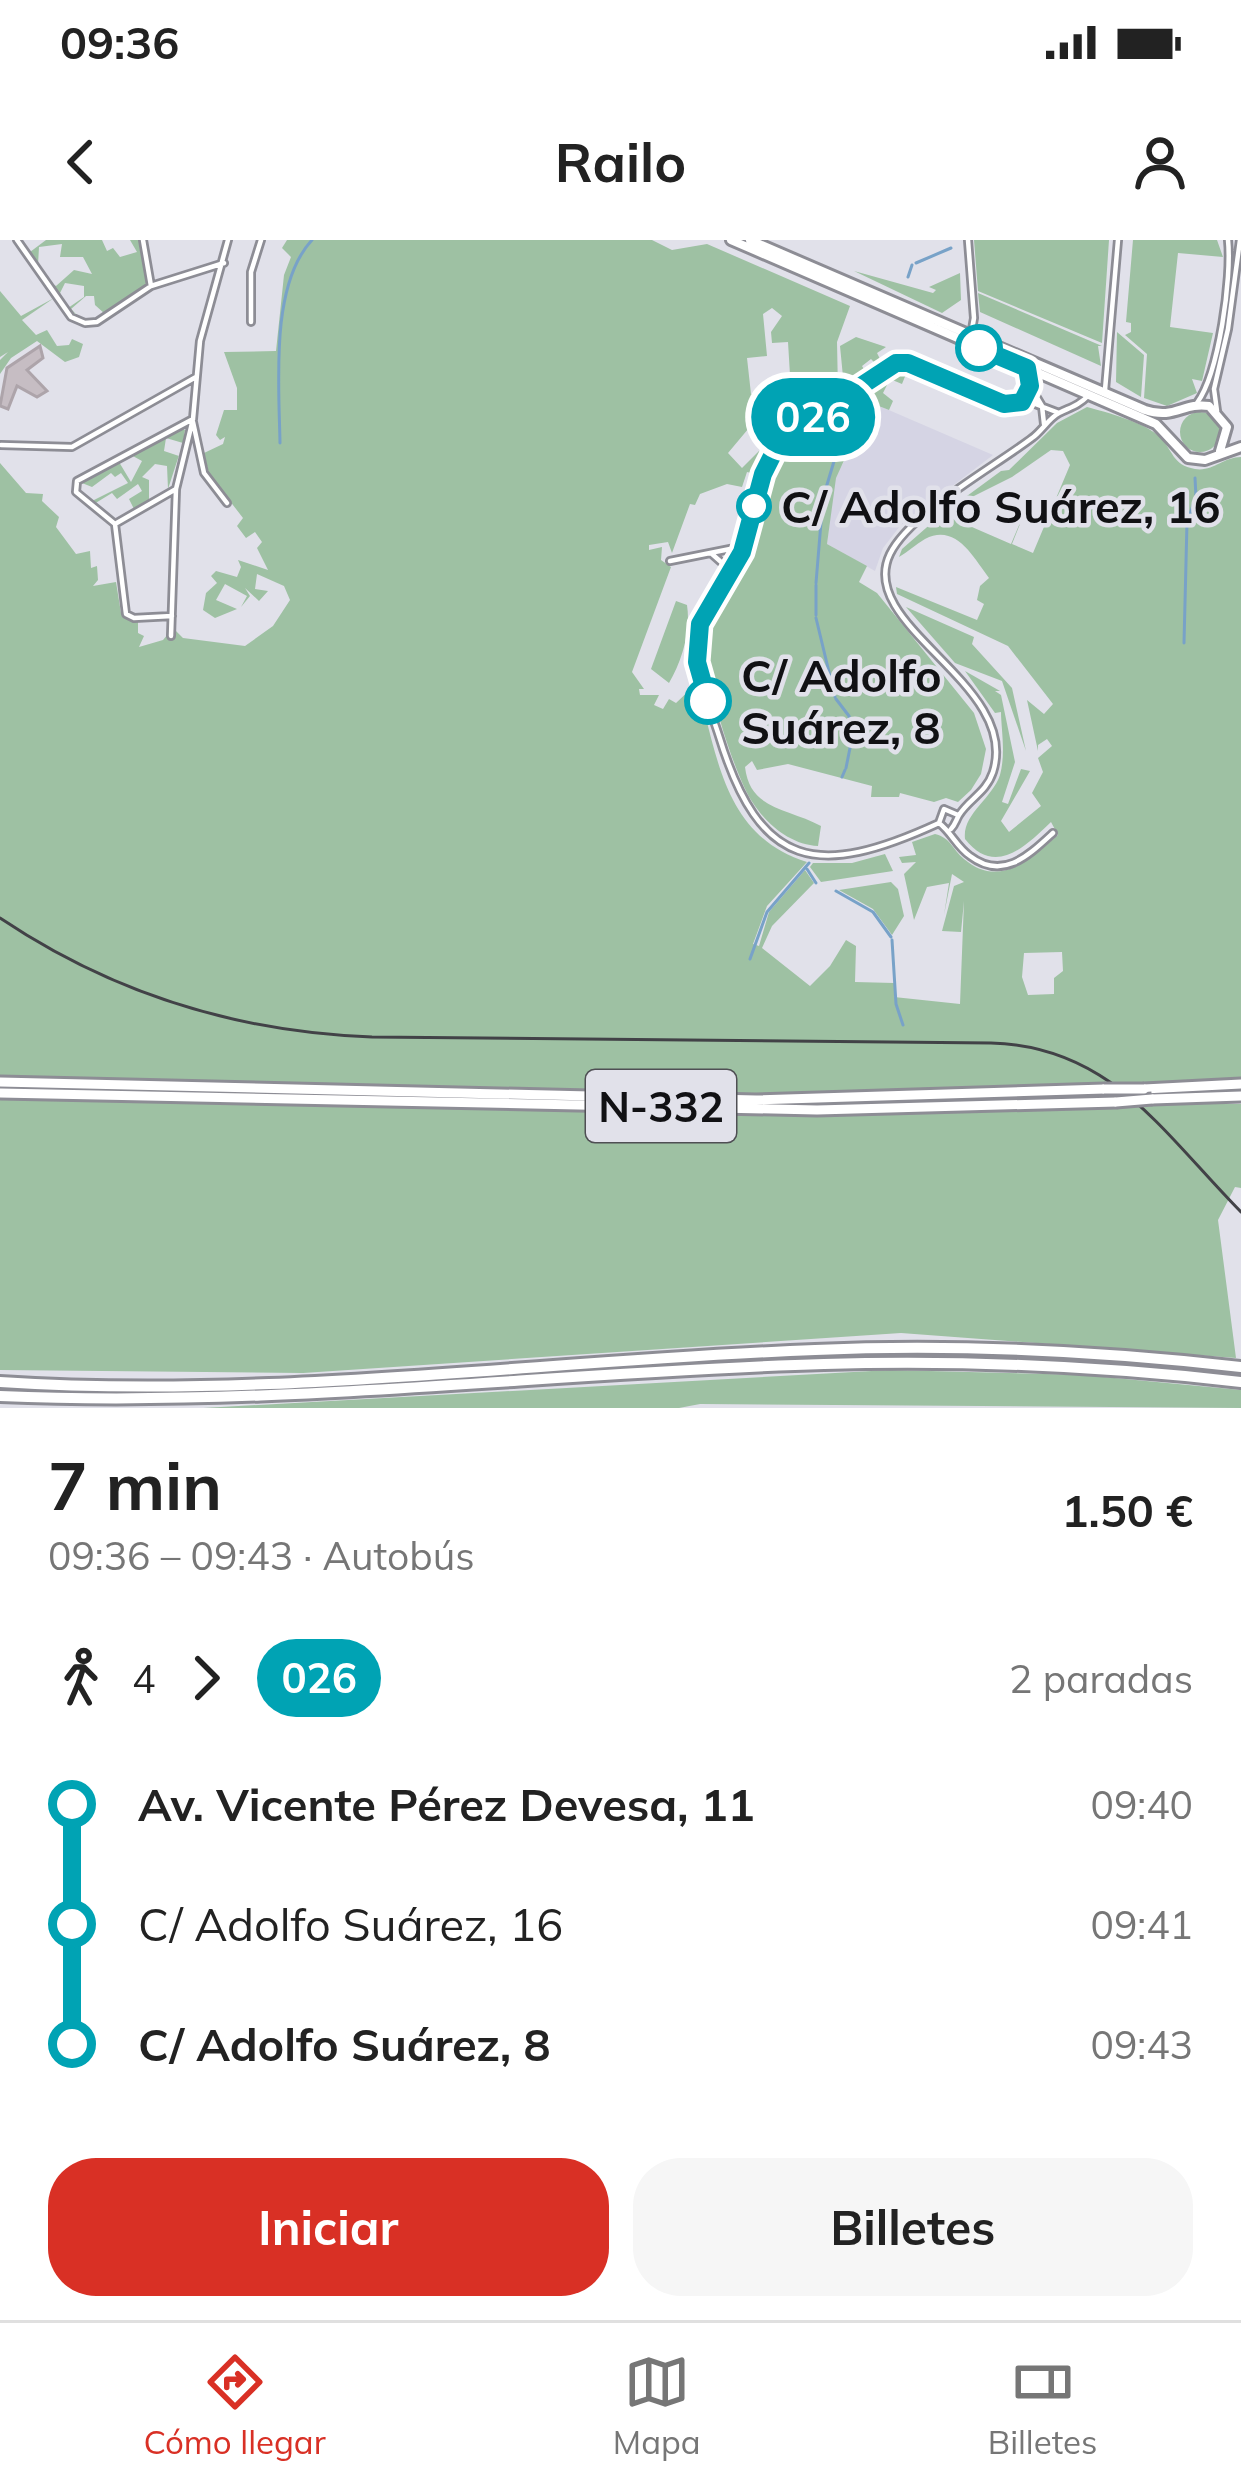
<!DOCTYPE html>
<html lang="es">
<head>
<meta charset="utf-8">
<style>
	body { margin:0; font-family:Mulish,sans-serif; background:#f6f6f6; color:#222; height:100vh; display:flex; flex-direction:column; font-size:45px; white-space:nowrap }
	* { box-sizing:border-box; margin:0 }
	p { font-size:39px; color:#767676 }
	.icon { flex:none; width:66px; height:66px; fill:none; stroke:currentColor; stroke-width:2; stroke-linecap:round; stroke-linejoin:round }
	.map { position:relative; height:1168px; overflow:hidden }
	.sheet { display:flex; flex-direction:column; background:#fff; flex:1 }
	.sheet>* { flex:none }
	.badge { padding:0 24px; border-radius:39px; font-size:42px; line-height:78px }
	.map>.badge { position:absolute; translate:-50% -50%; box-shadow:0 0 0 6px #fff }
	.legs { display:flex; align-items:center; gap:18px; height:132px; padding:0 48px; font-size:39px }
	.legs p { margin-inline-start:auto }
	.summary { display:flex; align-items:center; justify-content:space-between; height:204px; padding:0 48px }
	h1 { font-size:66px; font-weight:700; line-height:90px }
	.button { display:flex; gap:24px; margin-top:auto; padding:24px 48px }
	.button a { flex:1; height:138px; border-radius:48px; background:#d93025; color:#fff; font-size:48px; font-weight:700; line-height:138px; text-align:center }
	.button a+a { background:#f6f6f6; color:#222 }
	ul { padding:0 48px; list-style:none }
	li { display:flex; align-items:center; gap:42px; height:120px; font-size:45px }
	li i { display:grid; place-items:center; width:18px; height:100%; margin:0 15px; background:currentColor }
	li i::after { content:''; width:30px; height:30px; margin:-15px; border:9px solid; border-radius:50%; background:#fff }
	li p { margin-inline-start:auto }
	li:first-child i { background:linear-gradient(#0000 50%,currentColor 0) }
	li:last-child i { background:linear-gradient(currentColor 50%,#0000 0) }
	.status { display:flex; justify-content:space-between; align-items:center; height:84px; padding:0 60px; background:#fff; direction:ltr }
	.status svg { height:33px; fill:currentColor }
	header { display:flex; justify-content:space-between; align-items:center; height:156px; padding:0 48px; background:#fff; font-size:54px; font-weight:700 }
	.dock { display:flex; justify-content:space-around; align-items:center; height:168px; border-top:3px solid #e0e0e0; background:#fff; font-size:33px; color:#767676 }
	.dock a { display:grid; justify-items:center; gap:6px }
	.dock .active { color:#d93025 }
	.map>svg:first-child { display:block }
	.built { fill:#d5d4e4 }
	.green { fill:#9ec1a3; fill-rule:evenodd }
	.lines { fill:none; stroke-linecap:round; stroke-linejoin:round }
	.stream { stroke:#78a2c8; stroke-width:3 }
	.building { fill:#c6bdc3; stroke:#ada4aa; stroke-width:3 }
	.minor-casing { stroke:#8d8d95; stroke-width:10 }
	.secondary-casing { stroke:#8d8d95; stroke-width:14 }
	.trunk-casing { stroke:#8d8d95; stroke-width:15 }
	.motorway-casing { stroke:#8d8d95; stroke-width:16 }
	.minor { stroke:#fff; stroke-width:4.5 }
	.secondary { stroke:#fff; stroke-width:8 }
	.trunk { stroke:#fff; stroke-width:9 }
	.motorway { stroke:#fff; stroke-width:10 }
	.tram { stroke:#424247; stroke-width:3 }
	.trunk-bridge-casing { stroke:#8d8d95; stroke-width:15; stroke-linecap:butt }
	.trunk-bridge { stroke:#fff; stroke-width:9 }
	.line-1-casing { stroke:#fff; stroke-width:27 }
	.line-1 { stroke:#00a3b4; stroke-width:18 }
	.stop-1-dot { fill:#fff; stroke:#00a3b4; stroke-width:6 }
	.labels { text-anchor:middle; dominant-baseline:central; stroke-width:9; stroke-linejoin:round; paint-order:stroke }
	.shield { fill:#e1e1ea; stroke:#4f4f54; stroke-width:3 }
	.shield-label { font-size:42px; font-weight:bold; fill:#111114 }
	.stop-label { font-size:45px; font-weight:bold; fill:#111114; stroke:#e1e1ea; text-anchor:start }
</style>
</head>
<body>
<div class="status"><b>09:36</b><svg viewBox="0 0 49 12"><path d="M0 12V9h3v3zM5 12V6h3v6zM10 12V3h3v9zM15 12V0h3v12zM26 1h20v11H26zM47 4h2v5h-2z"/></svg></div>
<header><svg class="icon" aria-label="back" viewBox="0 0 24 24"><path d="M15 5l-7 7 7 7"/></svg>Railo<svg class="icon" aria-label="person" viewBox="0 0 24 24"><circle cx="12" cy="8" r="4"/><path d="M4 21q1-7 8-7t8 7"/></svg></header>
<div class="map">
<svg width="1241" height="1168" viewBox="0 0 1241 1168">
	<rect width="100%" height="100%" fill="#e1e1ea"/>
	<path class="built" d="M861 158 993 215 900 286 883 308 875 331 827 304 835 238 846 218Z"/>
	<path class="green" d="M46 0H102L107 11 113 8 120 17 137 12 130 0H140L147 46 105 74 95 65 94 56H86L71 69 82 80 68 68 84 57V46L65 43 60 53 65 64 51 43 56 46 74 30 92 34 83 17H60L62 4 39 7 38 25 30 12Z
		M287 0H652L672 10 707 4 850 66 837 102 838 151 795 181 800 161 797 135H790L788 102 772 103 771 92 782 76 772 68 763 74 767 116 747 118 751 154 778 152 782 170 771 185 777 159 760 158 765 179 751 192 754 182 728 213 742 228 759 211 764 215 755 234 747 232 742 247 727 244 700 254 695 265 690 264 672 313 668 302 649 305V310L662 307 661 320 671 327 632 432 644 449H639L640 455H659L654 465 663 469 669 459 676 463 696 444 695 452 703 464 696 466 698 475 705 474C721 539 736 600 807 622L767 666 753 704 759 706 769 672 805 630 814 643 772 686 762 708 810 746 830 726 846 700 856 706 855 742 894 743V757L960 764 964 661 961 692 942 691 954 646 964 642 952 634 944 675 949 643 927 647 914 680 904 634 916 622 902 623 899 617 916 615 912 602 935 594C951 598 952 609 964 619 999 649 1031 619 1058 595L1051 582C1025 607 995 637 965 599 962 574 992 559 1000 535 1006 513 1001 488 1001 472L995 473 965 431 1000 451H995L1001 455 1015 522 1002 562 1008 564 1021 529 1030 531 1001 581 1009 592 1041 566 1032 553 1043 532 1038 518 1052 506 1047 499 1038 505V511L1027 460 1044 474 1053 464 1008 406 897 354 896 347 977 380 984 364 977 360 980 346 989 338C973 317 956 283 925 299 916 304 908 312 899 317L902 309 942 274 1011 304 1030 259 1012 304 1033 313 1070 225 1063 211 1051 210 1012 237 952 267 1001 231 1009 230 1057 183 1087 167C1106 172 1146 183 1160 197 1173 210 1172 225 1195 229 1213 232 1223 217 1241 217V837L1200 841 1202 864H1241V948L1235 947 1218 980 1236 1118 901 1093 303 1133 0 1130V223L26 253 43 254 42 261 59 277 56 287 76 314 90 311 91 328 97 326 98 340 93 346 116 342 121 373 138 382V393L144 396 139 407 163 400 168 394 175 397 176 391 183 398 245 406 273 386 290 360 284 346 257 334 255 349 268 351 259 361 245 348 250 356 241 367 247 356 225 344 216 360 237 369 215 378 203 370 206 353 217 343 211 336 216 331 237 337 241 327 238 320 268 330 257 308 262 302 255 292 246 298 237 286 243 278 209 234 204 213 223 204 225 197 220 200 216 195 224 170H237V148L224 112 276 111 284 35 291 17 282 8ZM1062 712 1063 731 1054 738V754L1028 755 1022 737 1024 713Z
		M974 0H1109L1102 103 978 51Z
		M1133 0H1217L1223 17 1178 13 1170 87 1213 93 1202 141 1192 139 1197 153 1167 166 1144 158 1147 114 1125 95 1131 92V83L1126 82Z
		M854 31 933 53 936 50 929 47 960 33 961 60 942 73Z
		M0 51 21 76 54 58 22 80 36 95 47 90 57 106 69 105 72 99 83 104 79 117 65 122 37 101 11 118 0 134V120L8 112 0 117Z
		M978 53 1102 106H1098L1101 126 980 72Z
		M1117 92 1144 115 1141 157 1116 142Z
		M856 97 886 107 877 113 881 121 877 125 871 119 862 126 866 133 844 147 840 106Z
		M899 130 906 134 902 144 890 139 883 153 893 161 889 170 861 159 849 200 852 203 836 238 827 304 867 326 859 342 877 353 974 473 986 509 981 534 971 550 958 562 946 558 934 562 900 553 899 557H871L872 546 788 524 757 530 752 521 745 527C750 571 789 568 821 586L818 606C792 605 768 586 753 563 735 538 701 429 705 398 710 365 733 346 747 318 759 293 758 265 768 239 781 204 864 142 899 130Z
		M1180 192a20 20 0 1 1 40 0a20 20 0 1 1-40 0Z
		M179 188 185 190 183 203 166 198 164 211 179 216 182 206 168 249 167 226 155 224 142 237 149 240V260L134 269 129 259 142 251 138 244 117 259 112 253 94 264 92 261 128 243 121 233 115 237 111 233 92 247 82 243 119 222 131 242 142 221 131 215Z
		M676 361 687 365C691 391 682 421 669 443L651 429Z
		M906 367 974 397 972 404 1012 448 1026 511 1002 441 955 423Z
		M885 614 893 631 821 642 810 627 813 623H852Z
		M891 642 898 649 904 676 892 695 873 669 839 650Z
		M890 1130 1083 1135 1241 1150V1168L700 1164 679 1168H203Z"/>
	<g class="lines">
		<path class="stream" d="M916 23 951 8
			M908 37 912 25
			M1228 60 1232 19
			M1215 132 1225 81
			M280 203C279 144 270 45 312 0
			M816 343 823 258 847 178
			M816 345V375
			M816 378 835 457
			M1184 403 1187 282 1196 257 1195 238
			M836 459 849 476 852 495
			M846 528 852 498
			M842 537 845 530
			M807 629 816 643
			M836 651 873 672 891 697
			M892 700 896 764 903 785
			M750 719 767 672 809 623"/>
	</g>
	<path class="building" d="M40 106 43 118 27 130 47 151 37 157 17 146 8 169 0 166 7 128Z"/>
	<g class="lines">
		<g class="minor-casing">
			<path id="minor" d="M17 0 71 77 85 83 97 82 151 46 224 23
				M143 0 151 46
				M968 0 974 78 971 95
				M251 82V32L261 0
				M1030 146 1042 166 1044 184
				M1105 150 1118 0
				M1022 162 1030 146 1027 128
				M1197 163C1219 133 1232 37 1228 0
				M1217 171 1214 149 1228 89 1240 0
				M193 182 204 233 227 263
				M1 205 72 207 196 137
				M115 284 76 252 77 241 193 179
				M115 284 126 374 134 378 172 376
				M115 284 176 249
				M712 314 729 329
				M670 321 740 307
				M171 396 176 249 193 179 200 101 228 0
				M939 583C817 639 760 630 719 496 709 465 694 431 698 398 702 362 731 342 742 309 754 276 755 235 778 206 804 172 854 149 889 126L908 123 1004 164 1030 162 1059 173
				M939 583C952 593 956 606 970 616 1003 641 1029 615 1053 593
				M939 583 944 569 958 575
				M951 589C955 585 956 580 959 575 970 558 986 553 993 532 1021 444 855 386 890 314 910 273 994 227 1032 198 1041 192 1049 178 1059 173 1071 167 1078 166 1089 155"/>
		</g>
		<g class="secondary-casing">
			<path id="secondary" d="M731 0 1156 184 1188 218 1205 220 1241 207
				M750 0 1145 170C1175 180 1183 162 1209 166L1227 187 1220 211"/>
		</g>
		<g class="trunk-casing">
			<path id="trunk" d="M0 842 756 860 1104 849
				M1144 849 1241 844
				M0 853 817 870 1116 862
				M1152 859 1241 856"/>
		</g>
		<g class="motorway-casing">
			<path id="motorway" d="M0 1142C273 1160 543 1120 815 1110 957 1104 1100 1111 1241 1127
				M0 1156C277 1168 548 1132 824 1124 964 1120 1102 1126 1241 1142"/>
		</g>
		<use href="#minor" class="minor"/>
		<use href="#secondary" class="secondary"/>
		<use href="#trunk" class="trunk"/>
		<use href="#motorway" class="motorway"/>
		<path class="tram" d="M0 678C113 754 236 792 372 797L991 803C1111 806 1163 893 1241 972"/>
		<g class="trunk-bridge-casing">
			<path id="trunk-bridge" d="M1104 849H1144
				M1116 862 1152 859"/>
		</g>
		<use href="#trunk-bridge" class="trunk-bridge"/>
	</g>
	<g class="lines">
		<g class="line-1-casing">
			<path id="line-1" d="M708 461 697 422 700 384 742 312 763 234 776 208 794 190 896 123H908L1004 164 1022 162 1030 146 1027 128 979 108"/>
		</g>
		<use href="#line-1" class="line-1"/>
	</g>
	<g class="stop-1-dot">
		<circle cx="979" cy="108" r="21"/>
		<circle cx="754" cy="266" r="15"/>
		<circle cx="708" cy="461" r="21"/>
	</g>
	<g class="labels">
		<rect class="shield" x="586" y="830" width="150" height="72" rx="9"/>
		<g class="shield-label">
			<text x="661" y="866">N-332</text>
		</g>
		<g class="stop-label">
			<text x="781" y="266">C/ Adolfo Suárez, 16</text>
			<text x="741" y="435">C/ Adolfo<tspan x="741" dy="52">Suárez, 8</tspan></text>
		</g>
	</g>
</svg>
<b class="badge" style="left:813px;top:177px;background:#00a3b4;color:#fff">026</b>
</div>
<section class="sheet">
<div class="summary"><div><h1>7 min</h1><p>09:36 – 09:43 · Autobús</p></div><b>1.50 €</b></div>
<div class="legs"><svg class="icon" aria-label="walk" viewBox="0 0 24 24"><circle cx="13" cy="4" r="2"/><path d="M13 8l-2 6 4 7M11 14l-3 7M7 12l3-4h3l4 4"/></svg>4<svg class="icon" aria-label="forward" viewBox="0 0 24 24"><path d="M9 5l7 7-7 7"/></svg><b class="badge" style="background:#00a3b4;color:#fff">026</b><p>2 paradas</p></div>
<ul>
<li><i style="color:#00a3b4"></i><b>Av. Vicente Pérez Devesa, 11</b><p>09:40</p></li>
<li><i style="color:#00a3b4"></i><span>C/ Adolfo Suárez, 16</span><p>09:41</p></li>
<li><i style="color:#00a3b4"></i><b>C/ Adolfo Suárez, 8</b><p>09:43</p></li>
</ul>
<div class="button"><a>Iniciar</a><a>Billetes</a></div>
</section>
<nav class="dock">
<a class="active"><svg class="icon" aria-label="directions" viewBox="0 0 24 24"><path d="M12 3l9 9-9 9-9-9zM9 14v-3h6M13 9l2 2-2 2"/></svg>Cómo llegar</a>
<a><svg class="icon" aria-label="map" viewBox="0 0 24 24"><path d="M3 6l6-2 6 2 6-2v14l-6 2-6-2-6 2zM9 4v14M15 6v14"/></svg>Mapa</a>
<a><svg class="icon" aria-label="tickets" viewBox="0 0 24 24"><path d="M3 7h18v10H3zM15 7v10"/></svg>Billetes</a>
</nav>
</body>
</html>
